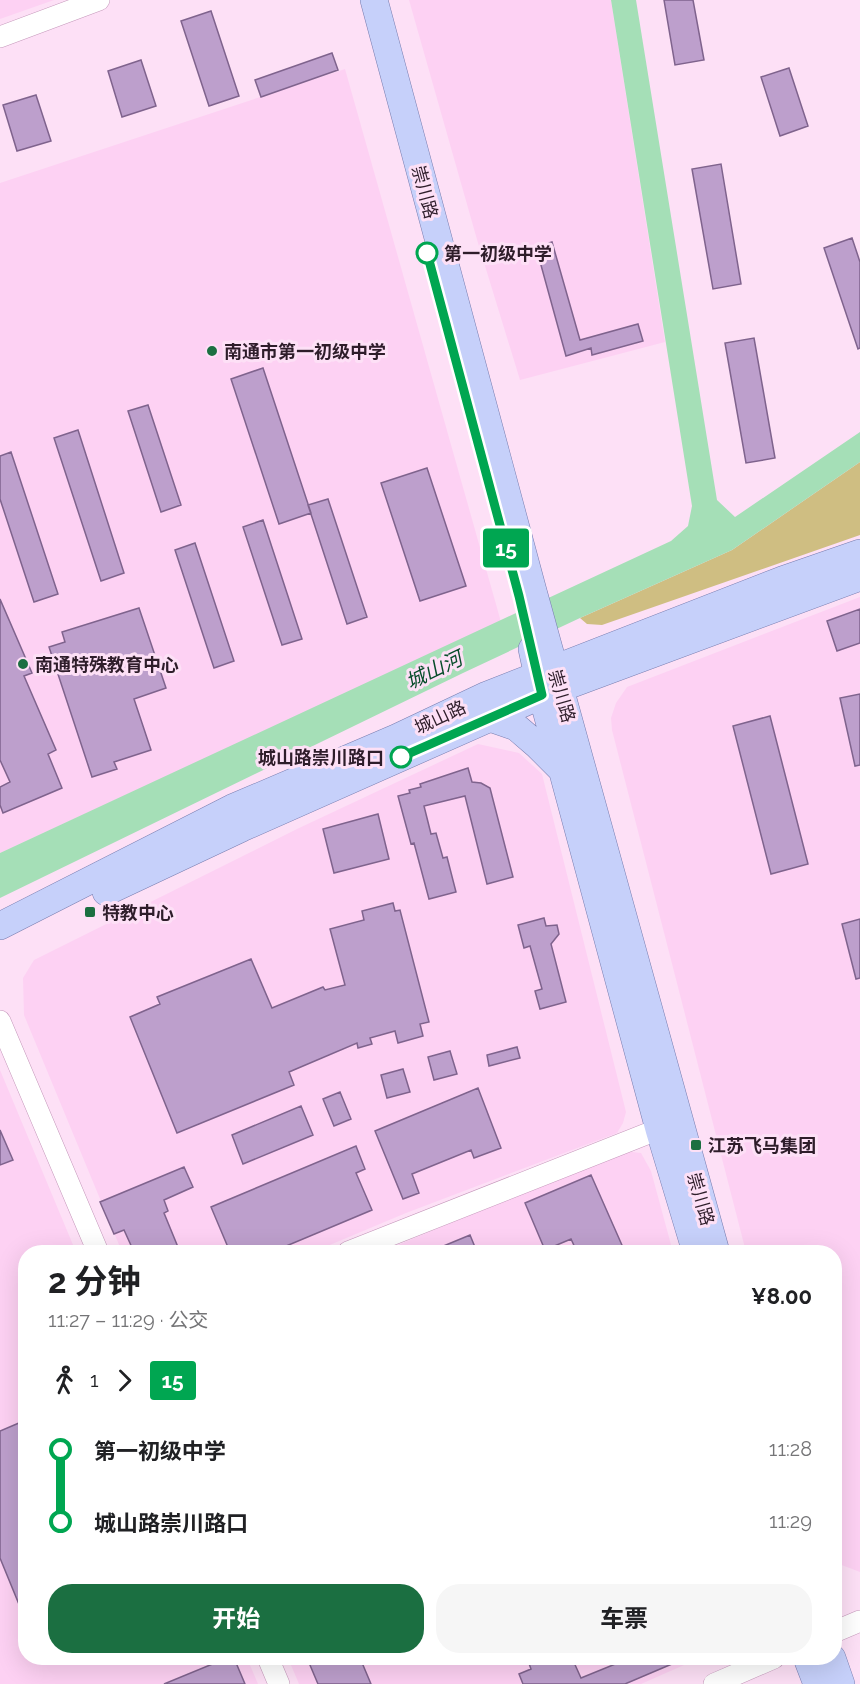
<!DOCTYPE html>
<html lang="zh">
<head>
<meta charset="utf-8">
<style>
	body { margin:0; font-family:Raleway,"Noto Sans SC",sans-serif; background:#f6f6f6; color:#202124; height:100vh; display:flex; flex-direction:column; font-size:22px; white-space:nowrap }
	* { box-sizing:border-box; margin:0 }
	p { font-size:20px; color:#757577 }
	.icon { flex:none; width:33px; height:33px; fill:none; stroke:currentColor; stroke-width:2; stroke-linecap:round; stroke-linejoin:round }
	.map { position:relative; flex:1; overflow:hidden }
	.panel { position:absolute; left:18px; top:1245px; width:824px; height:420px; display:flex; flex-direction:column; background:#fff; border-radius:24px; box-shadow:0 6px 24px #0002 }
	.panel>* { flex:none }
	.badge { padding:0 12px; border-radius:4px; font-size:21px; line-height:39px }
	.map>.badge { position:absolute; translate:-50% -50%; box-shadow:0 0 0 3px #fff }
	.legs { display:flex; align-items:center; gap:9px; height:66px; padding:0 30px; font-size:20px }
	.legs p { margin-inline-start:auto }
	.summary { display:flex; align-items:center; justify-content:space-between; height:102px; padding:0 30px }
	h1 { font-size:33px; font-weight:700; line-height:45px }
	.button { display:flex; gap:12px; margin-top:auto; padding:12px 30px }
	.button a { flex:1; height:69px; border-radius:24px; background:#1b6f41; color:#fff; font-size:24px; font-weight:700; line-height:69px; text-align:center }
	.button a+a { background:#f6f6f6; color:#202124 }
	ul { padding:0 30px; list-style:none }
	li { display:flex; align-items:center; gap:21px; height:72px; font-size:22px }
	li i { display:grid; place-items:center; width:9px; height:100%; margin:0 8px; background:currentColor }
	li i::after { content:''; width:15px; height:15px; margin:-8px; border:4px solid; border-radius:50%; background:#fff }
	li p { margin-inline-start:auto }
	li:first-child i { background:linear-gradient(#0000 50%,currentColor 0) }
	li:last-child i { background:linear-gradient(currentColor 50%,#0000 0) }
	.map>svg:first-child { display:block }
	.built { fill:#fdd1f3 }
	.green { fill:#cfbe82 }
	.water { fill:#a5dfb7 }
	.building { fill:#bd9fcc; stroke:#7f638d; stroke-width:1.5 }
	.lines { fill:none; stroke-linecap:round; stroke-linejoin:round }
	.minor-casing { stroke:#c598bb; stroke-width:22 }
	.major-casing { stroke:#787daf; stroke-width:28 }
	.minor { stroke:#fff; stroke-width:21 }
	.major { stroke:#c6d0fa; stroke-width:27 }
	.line-1-casing { stroke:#fff; stroke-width:14 }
	.line-1 { stroke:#00a651; stroke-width:9 }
	.stop-1-dot { fill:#fff; stroke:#00a651; stroke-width:3 }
	.poi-dot { fill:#1b6f41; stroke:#fde0f6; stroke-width:2 }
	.labels { text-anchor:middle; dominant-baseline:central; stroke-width:6; stroke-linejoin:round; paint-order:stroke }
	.street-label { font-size:18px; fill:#2e1d2a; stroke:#fde0f6 }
	.stop-label { font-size:18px; font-weight:bold; fill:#2e1d2a; stroke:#fde0f6; text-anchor:start }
	.poi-label { font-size:18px; font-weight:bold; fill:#2e1d2a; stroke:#fde0f6; text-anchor:start }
	.water-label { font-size:20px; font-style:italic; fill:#074d2a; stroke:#fde0f6 }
</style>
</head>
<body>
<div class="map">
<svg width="860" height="1684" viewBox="0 0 860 1684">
	<rect width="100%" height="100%" fill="#fde0f6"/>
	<path class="built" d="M0 0H54L0 19Z
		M409 0H611L665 342 520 380 478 243Z
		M345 69 501 622 0 853V183Z
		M860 597V1572L839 1564 834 1559V1252H746L612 730 611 718 616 703 627 687Z
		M478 744 519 753 542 774 626 1112 623 1123 617 1133 406 1213 313 1252H122L24 1015 23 978 34 960 297 829Z
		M0 1070 76 1252H26V1658H247L258 1684H0Z
		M624 1151 641 1153 651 1171 673 1252H381Z
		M288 1658H700L641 1684H299Z"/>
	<path class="green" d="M860 462V535L602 625 587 624 580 618 732 550Z"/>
	<path class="water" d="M611 0H636L717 500 735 517 860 432V462L732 550 580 618 463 673 0 898V853L671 541 688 526 692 506Z"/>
	<path class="building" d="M664 0H693L704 60 675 65Z
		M211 11 239 96 209 106 181 21Z
		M332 53 338 70 261 97 255 80Z
		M141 60 156 106 122 117 108 71Z
		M789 68 808 126 780 136 761 77Z
		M36 95 51 141 17 151 3 105Z
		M721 164 741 284 713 289 692 169Z
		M852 238 860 262V348L858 349 824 248Z
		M552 242 580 340 638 324 643 341 592 355 591 348 566 356 536 247Z
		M754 338 775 458 746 463 725 343Z
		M263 368 311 513 279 524 231 379Z
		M148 405 181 505 161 512 128 411Z
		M78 430 124 573 101 581 54 438Z
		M11 452 58 594 34 602 0 499V456Z
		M427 468 466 586 420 601 381 483Z
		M328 499 367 617 347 624 308 505Z
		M263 520 302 639 282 645 243 527Z
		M195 543 234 661 214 668 175 550Z
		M0 599 32 673 24 676 56 750 48 754 62 788 3 813 0 805V787L10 782 0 760Z
		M139 608 166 688 134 699 151 750 114 762 117 769 92 777 49 647 65 642 62 632Z
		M860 609V643L837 651 827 621Z
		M860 694V765L855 766 840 698Z
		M770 716 808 864 771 874 733 726Z
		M468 768 472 782 481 783 490 788 513 877 487 884 465 796 424 806 431 834 436 833 443 858 447 857 456 892 429 899 414 843 411 844 398 796 410 793 409 790 421 787 420 784Z
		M378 814 389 859 334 873 323 829Z
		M393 903 395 911 400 910 429 1022 420 1024 423 1036 398 1043 395 1031 370 1038 372 1044 358 1048 357 1043 289 1072 294 1085 177 1133 130 1017 160 1004 157 997 251 959 272 1008 323 987 325 990 345 985 330 929 364 920 362 911Z
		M544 918 546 926 557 925 559 934 551 944 566 1002 540 1009 535 991 542 989 530 946 524 948 518 925Z
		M860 919V978L856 979 842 924Z
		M517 1047 520 1058 489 1066 487 1055Z
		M450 1051 457 1074 434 1080 428 1057Z
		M403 1069 410 1092 387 1098 381 1075Z
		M478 1088 501 1148 474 1158 471 1150 412 1174 419 1193 403 1199 375 1131Z
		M340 1092 351 1119 334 1126 323 1099Z
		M301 1106 313 1135 243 1164 232 1135Z
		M0 1130 13 1160 0 1165Z
		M356 1146 365 1169 356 1173 372 1210 272 1252H230L211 1207Z
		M184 1167 193 1187 164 1200 168 1211 164 1213 180 1252H134L124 1230 114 1234 100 1202Z
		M591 1175 625 1252H577L571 1239 545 1250 525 1203Z
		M470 1235 477 1252H429Z
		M26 1420V1443L20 1445 26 1459 25 1619 0 1558V1431Z
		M227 1658H234L245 1684H164Z
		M307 1658H360L371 1684H318Z
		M527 1658H572L581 1678 630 1658H686L625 1684H523L519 1674 531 1669Z"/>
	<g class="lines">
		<g class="minor-casing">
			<path id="minor" d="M0 37 99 0
				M0 1021 98 1252
				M348 1252 659 1129
				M834 1632 860 1621
				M268 1658 279 1684
				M714 1684 774 1658"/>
		</g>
		<g class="major-casing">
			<path id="major" d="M374 0 533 591 716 1252
				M532 649 542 695 659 1129 696 1252
				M490 718 516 727 537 745 561 769
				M106 892 242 828 542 695 860 577
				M0 926 232 808 396 738 487 695 782 580 860 553
				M807 1658 817 1684
				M832 1658 841 1684"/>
		</g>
		<use href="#minor" class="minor"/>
		<use href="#major" class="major"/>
	</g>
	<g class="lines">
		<g class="line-1-casing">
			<path id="line-1" d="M401 757 542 695 519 596 427 253"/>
		</g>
		<use href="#line-1" class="line-1"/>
	</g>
	<g class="stop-1-dot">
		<circle cx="427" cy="253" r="10"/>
		<circle cx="401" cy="757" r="10"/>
	</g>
	<g class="poi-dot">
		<circle cx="212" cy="351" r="6"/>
		<circle cx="23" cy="664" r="6"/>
		<rect x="84" y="906" width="12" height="12" rx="3"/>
		<rect x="690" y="1139" width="12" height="12" rx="3"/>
	</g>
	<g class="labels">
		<g class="street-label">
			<text transform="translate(425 192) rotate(75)">崇川路</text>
			<text transform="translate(562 696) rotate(74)">崇川路</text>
			<text transform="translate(440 717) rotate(-25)">城山路</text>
			<text transform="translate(701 1199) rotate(74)">崇川路</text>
		</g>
		<g class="stop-label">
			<text x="444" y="253">第一初级中学</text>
			<text x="384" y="757" text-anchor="end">城山路崇川路口</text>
		</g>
		<g class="poi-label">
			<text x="224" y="351">南通市第一初级中学</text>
			<text x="35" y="664">南通特殊教育中心</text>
			<text x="102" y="912">特教中心</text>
			<text x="708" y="1145">江苏飞马集团</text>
		</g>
		<g class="water-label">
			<text transform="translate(434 670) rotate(-26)">城山河</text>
		</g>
	</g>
</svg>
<b class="badge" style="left:506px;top:548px;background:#00a651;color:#fff">15</b>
<section class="panel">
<div class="summary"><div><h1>2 分钟</h1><p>11:27 – 11:29 · 公交</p></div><b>¥8.00</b></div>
<div class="legs"><svg class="icon" aria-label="walk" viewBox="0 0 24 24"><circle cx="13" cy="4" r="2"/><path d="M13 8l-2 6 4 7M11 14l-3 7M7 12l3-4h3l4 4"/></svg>1<svg class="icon" aria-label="forward" viewBox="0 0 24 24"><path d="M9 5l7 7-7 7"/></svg><b class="badge" style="background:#00a651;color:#fff">15</b></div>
<ul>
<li><i style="color:#00a651"></i><b>第一初级中学</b><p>11:28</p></li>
<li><i style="color:#00a651"></i><b>城山路崇川路口</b><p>11:29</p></li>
</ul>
<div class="button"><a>开始</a><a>车票</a></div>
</section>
</div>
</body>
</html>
